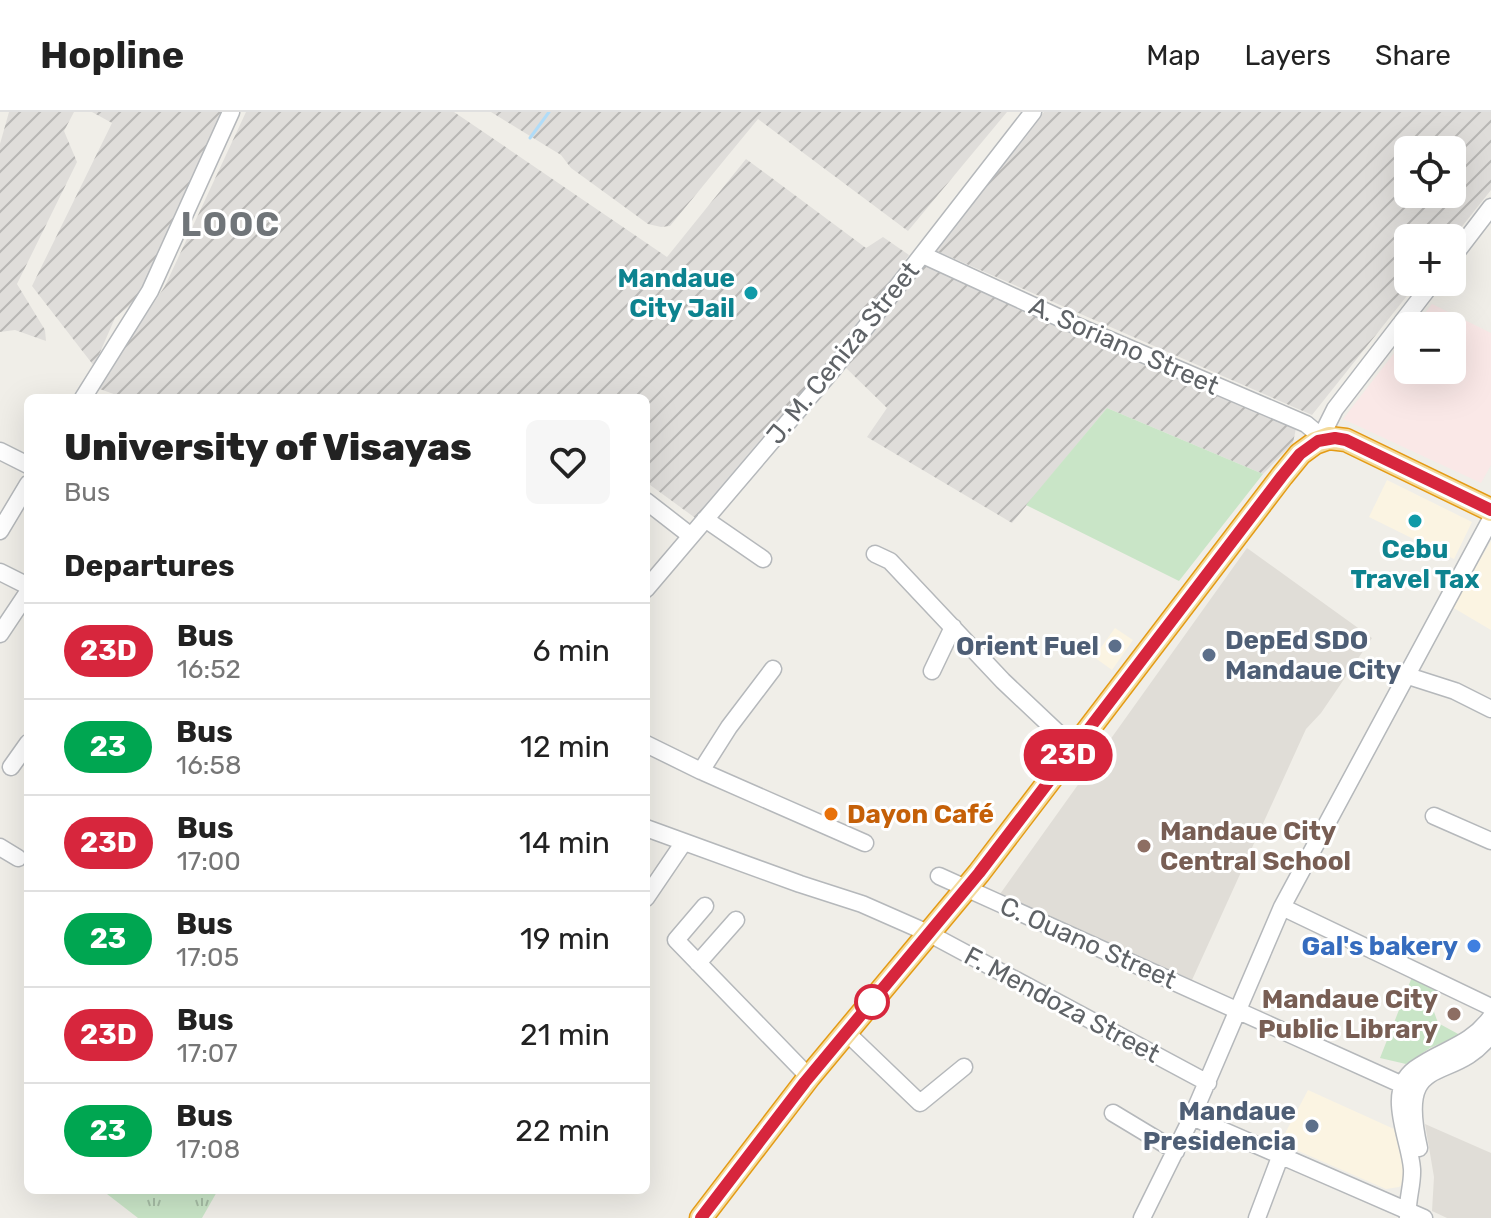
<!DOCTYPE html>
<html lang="en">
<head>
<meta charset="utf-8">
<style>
	body { margin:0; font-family:Rubik,sans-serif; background:#f6f6f6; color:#222; height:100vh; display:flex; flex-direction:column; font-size:30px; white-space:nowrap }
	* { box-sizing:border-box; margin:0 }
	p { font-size:26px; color:#767676 }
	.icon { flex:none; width:44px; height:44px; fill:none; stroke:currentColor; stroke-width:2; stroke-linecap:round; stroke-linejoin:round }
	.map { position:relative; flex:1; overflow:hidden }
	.details { position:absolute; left:24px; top:282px; width:626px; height:800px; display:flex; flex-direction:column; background:#fff; border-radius:12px; box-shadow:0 8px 32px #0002 }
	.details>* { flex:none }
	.badge { padding:0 16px; border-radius:26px; font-size:28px; line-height:52px }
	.buttons { position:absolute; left:1394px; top:24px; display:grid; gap:16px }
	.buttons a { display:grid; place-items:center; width:72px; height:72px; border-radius:12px; background:#fff; box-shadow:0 8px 32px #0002; font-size:40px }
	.map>.badge { position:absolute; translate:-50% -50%; box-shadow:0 0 0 4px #fff }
	h2 { padding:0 40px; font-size:30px; line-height:72px }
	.round { display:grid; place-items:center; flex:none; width:84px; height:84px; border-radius:12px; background:#f6f6f6 }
	.overview { display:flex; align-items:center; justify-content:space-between; height:136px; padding:0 40px }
	h1 { font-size:38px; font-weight:800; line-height:60px }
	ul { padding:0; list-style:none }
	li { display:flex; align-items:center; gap:24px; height:96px; padding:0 40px; border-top:2px solid #e0e0e0 }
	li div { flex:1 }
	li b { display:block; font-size:30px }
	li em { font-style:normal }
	li .badge { min-width:88px; font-weight:700; text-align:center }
	header { display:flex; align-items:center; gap:48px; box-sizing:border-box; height:112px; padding:0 40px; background:#fff; border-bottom:2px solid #e0e0e0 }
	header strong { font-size:38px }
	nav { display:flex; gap:44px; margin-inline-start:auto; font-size:28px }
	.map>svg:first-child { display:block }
	.commercial { fill:#fbf4e2 }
	.industrial { fill:url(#industrial-furrows); fill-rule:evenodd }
	.education { fill:#e0ddd7 }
	.medical { fill:#fae8e7 }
	.grass { fill:url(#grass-tufts) }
	.green { fill:#c9e5c7 }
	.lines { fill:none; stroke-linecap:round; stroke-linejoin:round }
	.stream { stroke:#b0dcf8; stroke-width:3 }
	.minor-casing { stroke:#b5b8bb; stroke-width:19 }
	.highway-casing { stroke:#e49b15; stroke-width:25 }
	.minor { stroke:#fff; stroke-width:16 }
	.highway { stroke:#f4da9b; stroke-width:22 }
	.line-casing { stroke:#fff; stroke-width:18 }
	.line { stroke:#d7263d; stroke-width:12 }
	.culture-dot { fill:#0f9aa8; stroke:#fff; stroke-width:3 }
	.service-dot { fill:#5c6f8a; stroke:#fff; stroke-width:3 }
	.food-dot { fill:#e8710a; stroke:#fff; stroke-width:3 }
	.education-dot { fill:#8d6e63; stroke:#fff; stroke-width:3 }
	.shop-dot { fill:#3f7fe0; stroke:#fff; stroke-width:3 }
	.stop-dot { fill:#fff; stroke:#d7263d; stroke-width:4 }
	.labels { text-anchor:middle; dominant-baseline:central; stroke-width:6; stroke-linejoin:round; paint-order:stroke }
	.culture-label { font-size:26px; font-weight:bold; fill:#0d838f; stroke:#fff; text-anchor:end }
	.street-label { font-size:26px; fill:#5f6367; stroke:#fff }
	.service-label { font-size:26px; font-weight:bold; fill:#4e5e75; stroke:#fff; text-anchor:end }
	.food-label { font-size:26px; font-weight:bold; fill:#c56008; stroke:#fff; text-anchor:start }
	.education-label { font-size:26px; font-weight:bold; fill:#785e54; stroke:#fff; text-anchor:start }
	.shop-label { font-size:26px; font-weight:bold; fill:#366cbe; stroke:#fff; text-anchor:end }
	.district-label { font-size:34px; font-weight:bold; letter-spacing:2px; fill:#707579; stroke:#fff }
</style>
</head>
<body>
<header>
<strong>Hopline</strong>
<nav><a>Map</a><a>Layers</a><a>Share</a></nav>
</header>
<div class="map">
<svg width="1491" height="1106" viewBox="0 0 1491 1106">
	<defs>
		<pattern id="industrial-furrows" width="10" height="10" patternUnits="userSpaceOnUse" patternTransform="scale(2)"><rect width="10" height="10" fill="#dfddda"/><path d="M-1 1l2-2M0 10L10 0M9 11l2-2" fill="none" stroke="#b8b7b5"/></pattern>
		<pattern id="grass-tufts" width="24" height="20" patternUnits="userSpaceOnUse" patternTransform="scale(2)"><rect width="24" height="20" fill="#c9e5c7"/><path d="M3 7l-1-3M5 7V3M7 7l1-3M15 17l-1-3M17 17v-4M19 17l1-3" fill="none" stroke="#a6bda5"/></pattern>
	</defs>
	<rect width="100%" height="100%" fill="#f0eee8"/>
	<path class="commercial" d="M1387 368 1472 410 1454 447 1369 405Z
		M1491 429V518L1452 495Z
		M1115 516 1133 528 1112 558 1094 545Z
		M1308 978 1394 1017 1404 1056 1403 1072 1399 1075 1386 1077 1280 1031Z"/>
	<path class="industrial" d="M9 0H74L64 19 77 50 17 172 45 218 46 229 15 218 0 220V32Z
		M92 0H227L143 182 115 206 94 254 32 174 112 11Z
		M246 0H454L667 145 746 47 866 136 883 125 909 143 811 276 698 408 646 370V286H162L122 285 97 276 165 174Z
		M491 0H1007L908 119 758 7 670 114 661 115 648 112 571 56 561 43Z
		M1044 0H1491V78L1452 127 1408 126V170H1418L1312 303 932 137ZM1408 38H1452V82H1408Z
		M924 152 1296 316 1293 331 1263 362 1107 296 1012 411 867 325 887 296 843 253Z"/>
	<path class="education" d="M1247 436 1372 526 1321 601 1306 617 1192 868 1000 782Z
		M1425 1012 1491 1041V1106H1447L1432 1099 1434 1065Z"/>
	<path class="medical" d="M1432 192 1491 221V353L1481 371 1343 307 1408 223V258H1452V214H1415Z"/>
	<path class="grass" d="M111 1078H218L202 1106H138L107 1082Z"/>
	<path class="green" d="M1107 296 1263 362 1179 469 1026 393Z
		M1412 865 1440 878 1433 897 1438 911 1460 923 1430 936 1406 952 1380 946Z"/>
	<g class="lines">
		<path class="stream" d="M530 26 549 0"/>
		<g class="minor-casing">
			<path id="minor" d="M923 143 1075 213 1306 312 1324 327
				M1452 146 1491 95
				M83 286 150 179 231 0
				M1324 327 1325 317 1335 297 1433 170
				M0 339 28 353
				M646 389 691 424
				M705 407 763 447
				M0 419 28 372
				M875 442 890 449 1003 569 1074 636
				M0 460 28 474
				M646 477 834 256 1033 0
				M0 522 28 480
				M932 559 953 515
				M1405 563 1455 579 1491 597
				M646 632 701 659 865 731
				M11 655 28 631
				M701 659 729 615 773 557
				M1434 704 1491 729
				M646 716 800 772 862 792 928 821 1208 971
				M0 735 18 746
				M939 764 1416 979
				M646 786 684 730
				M705 794 676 828 809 965
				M1282 795 1491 895
				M698 851 736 808
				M847 921 920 991 964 955
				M1113 1001 1176 1039
				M1192 1005 1424 1106
				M1419 1036C1396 935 1453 975 1491 922
				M1142 1106 1192 1005 1282 795 1491 407
				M1257 1106 1280 1045
				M1408 1106C1406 1090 1413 1073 1412 1057 1410 1027 1384 980 1415 957 1442 937 1469 935 1491 905"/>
		</g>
		<g class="highway-casing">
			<path id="highway" d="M701 1106 809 965 979 761 1282 364 1300 342 1315 331 1329 326 1346 328 1491 398"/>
		</g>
		<use href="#minor" class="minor"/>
		<use href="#highway" class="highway"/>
	</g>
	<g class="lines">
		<g class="line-casing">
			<path id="line" d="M701 1106 805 970 979 761 1282 364 1300 342 1318 329 1335 326 1346 328 1491 398"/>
		</g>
		<use href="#line" class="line"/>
	</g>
	<g class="culture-dot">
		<circle cx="751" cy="181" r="8"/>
		<circle cx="1415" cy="409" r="8"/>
	</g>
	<g class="service-dot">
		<circle cx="1115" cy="534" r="8"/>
		<circle cx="1209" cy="543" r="8"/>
		<circle cx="1312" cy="1014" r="8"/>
	</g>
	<circle class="food-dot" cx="831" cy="702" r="8"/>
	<g class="education-dot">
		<circle cx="1144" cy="734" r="8"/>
		<circle cx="1454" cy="902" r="8"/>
	</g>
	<circle class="shop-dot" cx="1474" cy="834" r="8"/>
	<circle class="stop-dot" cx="872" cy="890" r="16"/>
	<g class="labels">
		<g class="culture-label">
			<text x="735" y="166">Mandaue<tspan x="735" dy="30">City Jail</tspan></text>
			<text x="1415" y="437" text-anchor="middle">Cebu<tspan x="1415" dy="30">Travel Tax</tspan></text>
		</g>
		<g class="street-label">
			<text transform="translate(1124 234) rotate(24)">A. Soriano Street</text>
			<text transform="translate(843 241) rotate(-51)">J. M. Ceniza Street</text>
			<text transform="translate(1088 831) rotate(24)">C. Ouano Street</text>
			<text transform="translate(1062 893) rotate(28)">F. Mendoza Street</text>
		</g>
		<g class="service-label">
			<text x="1225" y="528" text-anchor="start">DepEd SDO<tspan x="1225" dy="30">Mandaue City</tspan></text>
			<text x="1099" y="534">Orient Fuel</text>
			<text x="1296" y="999">Mandaue<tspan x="1296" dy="30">Presidencia</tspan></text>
		</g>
		<g class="food-label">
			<text x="847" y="702">Dayon Café</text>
		</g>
		<g class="education-label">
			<text x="1160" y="719">Mandaue City<tspan x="1160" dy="30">Central School</tspan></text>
			<text x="1438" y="887" text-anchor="end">Mandaue City<tspan x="1438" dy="30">Public Library</tspan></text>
		</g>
		<g class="shop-label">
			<text x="1458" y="834">Gal's bakery</text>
		</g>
		<g class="district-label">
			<text x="231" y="112">LOOC</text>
		</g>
	</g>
</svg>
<div class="buttons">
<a><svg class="icon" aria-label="locate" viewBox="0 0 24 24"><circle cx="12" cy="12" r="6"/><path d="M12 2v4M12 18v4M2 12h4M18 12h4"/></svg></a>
<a>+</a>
<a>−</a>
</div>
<b class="badge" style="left:1068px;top:643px;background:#d7263d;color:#fff">23D</b>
<section class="details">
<div class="overview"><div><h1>University of Visayas</h1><p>Bus</p></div><a class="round"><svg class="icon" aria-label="heart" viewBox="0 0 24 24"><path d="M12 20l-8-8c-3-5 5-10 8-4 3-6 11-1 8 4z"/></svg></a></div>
<h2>Departures</h2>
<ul>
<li><span class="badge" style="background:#d7263d;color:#fff">23D</span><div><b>Bus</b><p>16:52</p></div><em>6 min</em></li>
<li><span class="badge" style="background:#00a651;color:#fff">23</span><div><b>Bus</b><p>16:58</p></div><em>12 min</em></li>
<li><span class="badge" style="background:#d7263d;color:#fff">23D</span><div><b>Bus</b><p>17:00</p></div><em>14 min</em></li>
<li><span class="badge" style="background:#00a651;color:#fff">23</span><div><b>Bus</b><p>17:05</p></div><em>19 min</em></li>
<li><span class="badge" style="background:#d7263d;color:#fff">23D</span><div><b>Bus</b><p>17:07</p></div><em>21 min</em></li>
<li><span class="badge" style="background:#00a651;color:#fff">23</span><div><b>Bus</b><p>17:08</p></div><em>22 min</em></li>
</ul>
</section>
</div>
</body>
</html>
